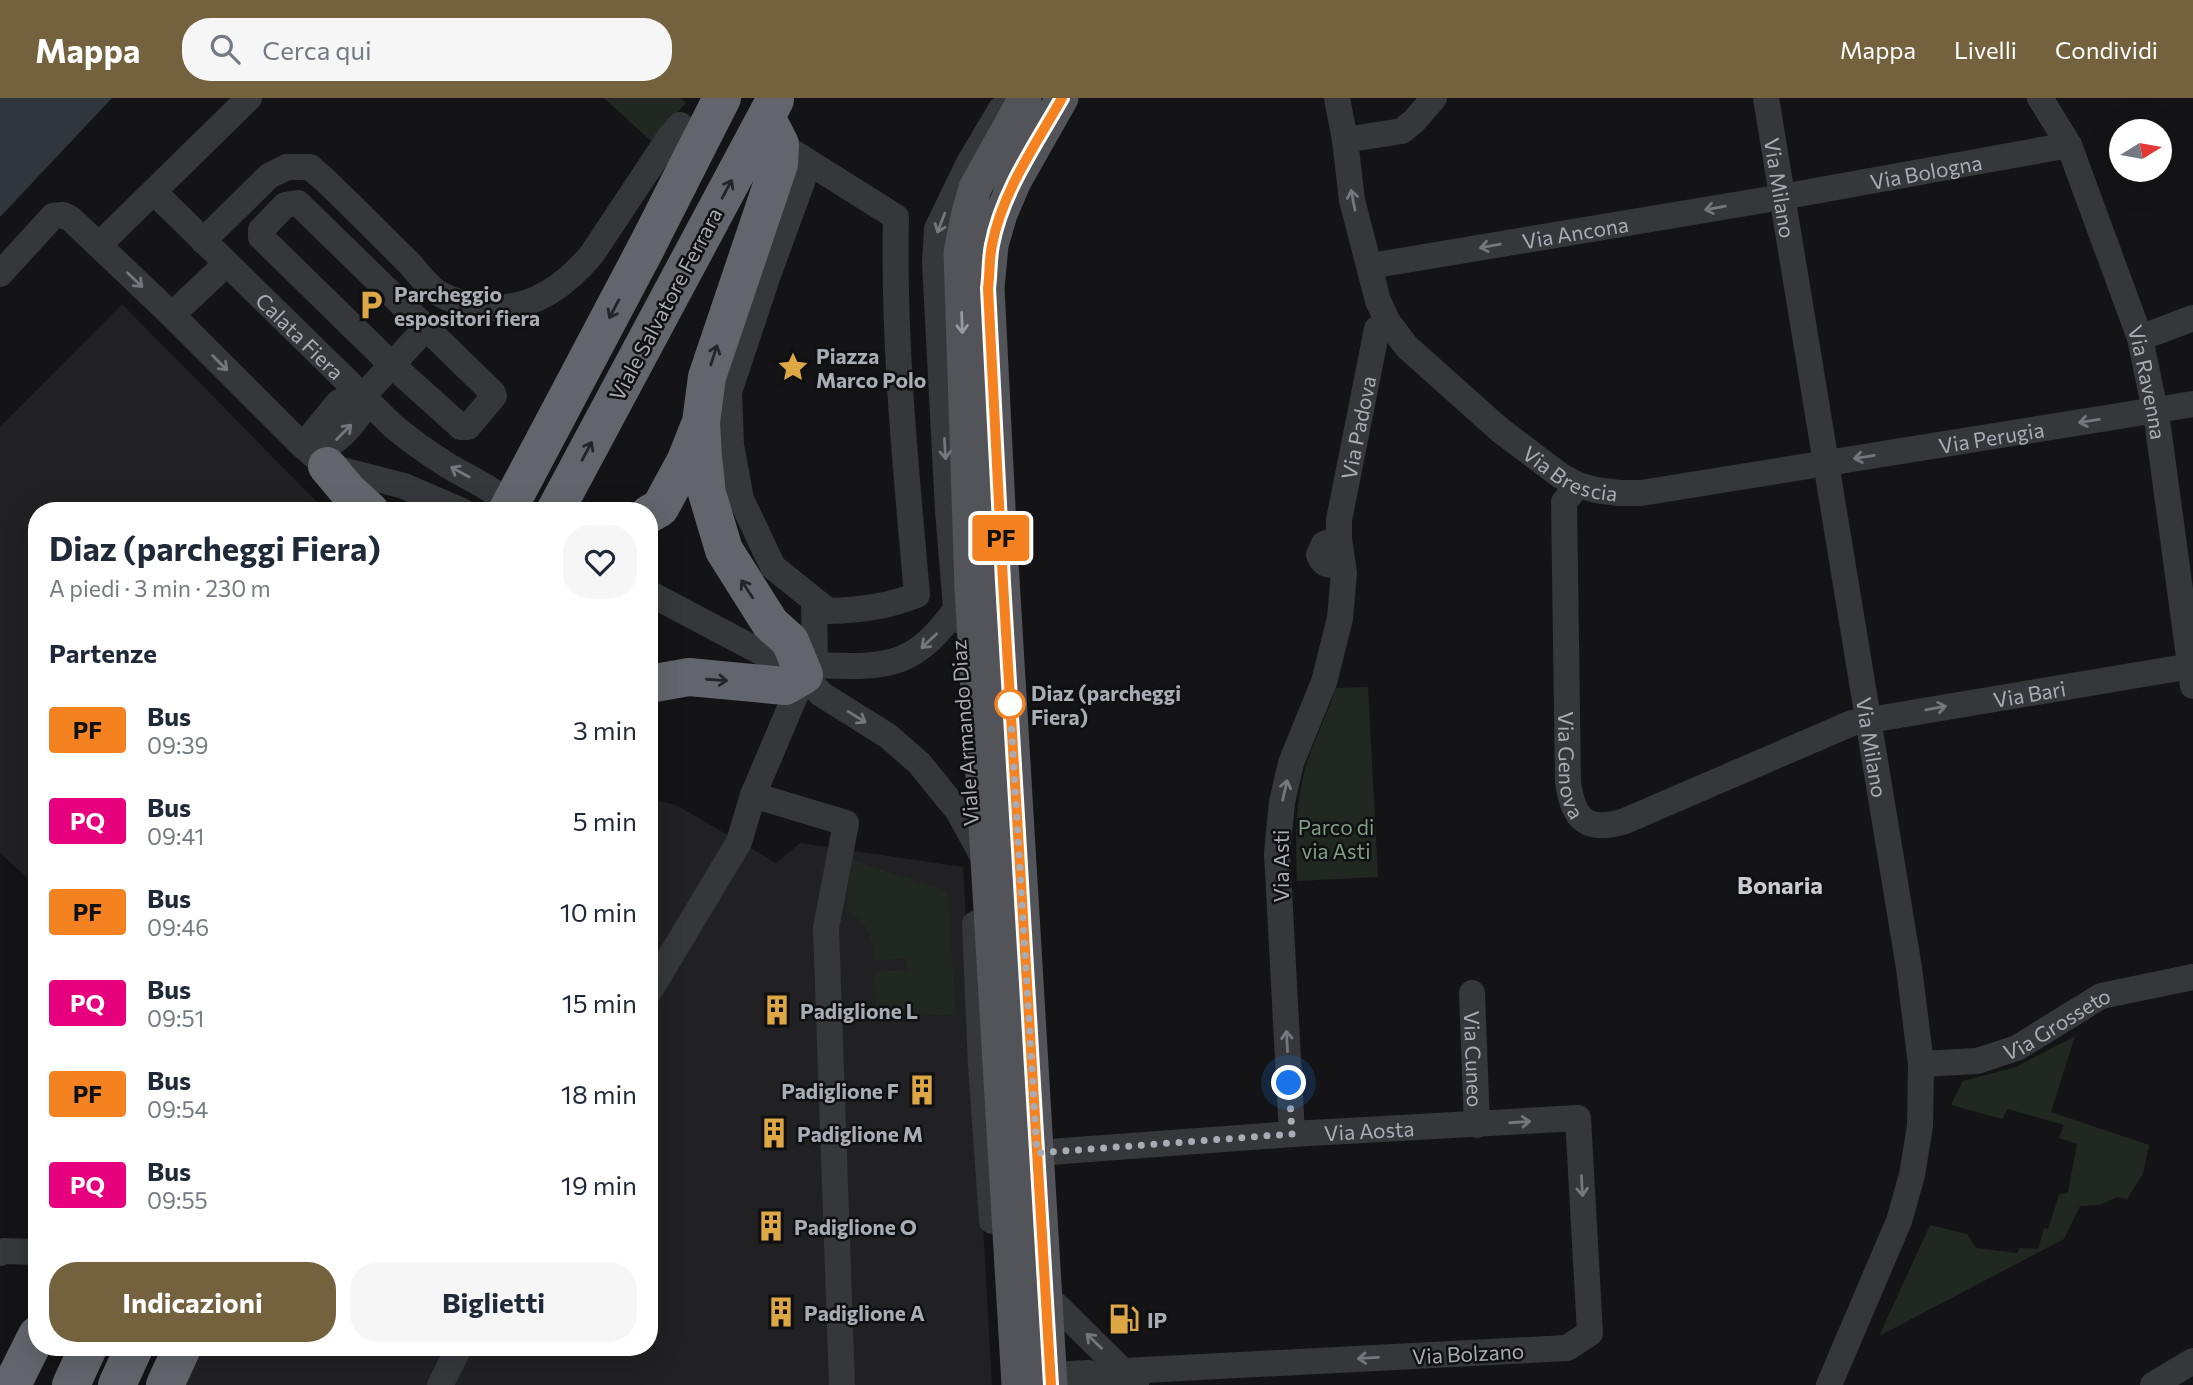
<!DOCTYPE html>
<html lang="it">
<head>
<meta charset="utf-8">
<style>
	body { margin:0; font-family:Commissioner,sans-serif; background:#f6f6f7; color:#1f2937; height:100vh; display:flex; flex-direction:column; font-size:26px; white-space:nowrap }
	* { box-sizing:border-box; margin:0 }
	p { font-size:23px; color:#747a83 }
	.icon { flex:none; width:38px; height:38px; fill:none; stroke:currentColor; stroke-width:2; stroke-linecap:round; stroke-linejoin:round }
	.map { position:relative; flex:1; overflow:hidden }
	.details { position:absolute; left:28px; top:404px; width:630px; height:854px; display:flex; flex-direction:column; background:#fff; border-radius:28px; box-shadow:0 7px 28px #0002 }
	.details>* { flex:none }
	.badge { padding:0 14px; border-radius:5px; font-size:24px; line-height:46px }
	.needle { width:46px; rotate:79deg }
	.buttons { position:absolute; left:2109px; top:21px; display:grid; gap:14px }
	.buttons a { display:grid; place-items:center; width:63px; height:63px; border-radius:50%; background:#fff; box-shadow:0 7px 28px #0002; font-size:35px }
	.you { position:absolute; width:35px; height:35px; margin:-18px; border:5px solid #fff; border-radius:50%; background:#1a73e8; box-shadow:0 0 0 10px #1a73e833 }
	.map>.badge { position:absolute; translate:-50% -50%; box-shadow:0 0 0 4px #fff }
	h2 { padding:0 21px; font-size:26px; line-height:63px }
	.round { display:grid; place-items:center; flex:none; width:74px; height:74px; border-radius:28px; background:#f6f6f7 }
	.overview { display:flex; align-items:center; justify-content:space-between; height:119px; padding:0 21px }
	h1 { font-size:33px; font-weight:700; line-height:52px }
	.cta { display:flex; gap:14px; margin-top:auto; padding:14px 21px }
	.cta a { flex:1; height:80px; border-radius:28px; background:#74623e; color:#fff; font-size:28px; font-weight:700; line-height:80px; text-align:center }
	.cta a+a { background:#f6f6f7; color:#1f2937 }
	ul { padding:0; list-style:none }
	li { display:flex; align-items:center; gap:21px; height:91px; padding:0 21px }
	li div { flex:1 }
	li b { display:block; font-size:26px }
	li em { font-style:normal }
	li .badge { min-width:77px; font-weight:700; text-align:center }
	header { display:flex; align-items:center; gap:42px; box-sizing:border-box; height:98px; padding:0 35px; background:#74623e; color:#fff }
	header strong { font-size:33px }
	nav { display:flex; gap:38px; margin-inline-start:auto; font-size:24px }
	.search { width:490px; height:63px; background:#f6f6f7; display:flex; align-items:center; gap:18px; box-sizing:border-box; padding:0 24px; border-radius:28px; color:#747a83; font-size:26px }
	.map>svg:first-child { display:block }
	.built { fill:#212123 }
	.green { fill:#212822 }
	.water { fill:#2f373d }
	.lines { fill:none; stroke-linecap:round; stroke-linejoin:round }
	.minor { stroke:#36373a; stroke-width:26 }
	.major { stroke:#525459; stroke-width:33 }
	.highway { stroke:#62656b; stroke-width:38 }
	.highway-bridge { stroke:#62656b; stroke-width:38 }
	.oneway { stroke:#242528 }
	.oneway2 { stroke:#75777e }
	.oneway3 { stroke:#979aa3 }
	.line-casing { stroke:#fff; stroke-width:16 }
	.line { stroke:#f58220; stroke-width:10 }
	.walk { stroke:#a8acb5; stroke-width:7; stroke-dasharray:0 12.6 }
	.stop-dot { fill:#fff; stroke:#f58220; stroke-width:3.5 }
	.labels { text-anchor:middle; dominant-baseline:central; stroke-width:5; stroke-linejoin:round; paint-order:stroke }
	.street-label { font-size:21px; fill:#a8acb5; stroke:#0f1011 }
	.poi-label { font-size:21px; font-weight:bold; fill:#a8acb5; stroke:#0f1011; text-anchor:start }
	.stop-label { font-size:21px; font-weight:bold; fill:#a8acb5; stroke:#0f1011; text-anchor:start }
	.park-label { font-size:21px; fill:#819d82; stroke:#0f1011 }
	.quarter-label { font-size:24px; font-weight:bold; fill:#c8cbd1; stroke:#0f1011 }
</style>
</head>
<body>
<header>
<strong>Mappa</strong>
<div class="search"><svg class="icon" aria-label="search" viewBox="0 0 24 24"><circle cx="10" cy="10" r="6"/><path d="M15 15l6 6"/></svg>Cerca qui</div>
<nav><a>Mappa</a><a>Livelli</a><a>Condividi</a></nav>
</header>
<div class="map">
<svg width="2193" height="1287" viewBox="0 0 2193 1287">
	<rect width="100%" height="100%" fill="#141416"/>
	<path class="built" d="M122 206 326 413H37V789L0 755V329Z
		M649 701 676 707 776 765 800 745 963 769 992 1287H182L198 1250H649Z"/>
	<path class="green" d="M604 0H681L686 5 651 43Z
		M1368 589 1378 779 1297 783C1295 737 1295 693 1312 650 1320 630 1329 611 1336 590Z
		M850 761 947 793 956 917 876 918 875 874 907 872V861L874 862C872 837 869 827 847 812Z
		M2075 938 2051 1014 2149 1047 2143 1076 2127 1101 2117 1099 2099 1107 2080 1108 2064 1141 1879 1238 1930 1127 1967 1136 1976 1150 2017 1155 2020 1150 2038 1151 2044 1130 2048 1131 2059 1097 2068 1094 2077 1046 2059 1040 2064 1027 2008 1011 2002 1021 1951 1007 1963 983 2016 969Z"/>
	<path class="water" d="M0 0H112L0 119Z"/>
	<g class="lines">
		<g class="minor">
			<path id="s1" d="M1337 0 1345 42 1352 102 1378 203 1388 224 1407 249 1500 332 1561 378 1578 387 1596 392 1619 395H1641L2193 306"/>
			<path id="s2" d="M1766 0 1909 870 1921 966 1920 1028 1912 1077 1899 1123 1829 1287"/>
			<path id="s3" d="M2040 0 2069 47 2140 240 2157 322 2193 588"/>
			<path d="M1345 42 1402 33 1414 23 1434 0"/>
			<path d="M780 46 896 119C893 245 906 371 917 497 887 509 859 512 828 513L773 469 741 401 731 347 729 294 768 177 809 65"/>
			<path id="s4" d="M154 94 393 328C411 343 428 355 447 367 470 381 498 392 516 413"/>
			<path d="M298 105 493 295 494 298 468 329H461L392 267 261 139V132L285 107Z"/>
			<path d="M203 143 269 78 287 69H310L326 83C354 110 382 138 410 166 419 176 429 190 440 196 450 202 465 206 476 208 524 217 562 192 592 156L669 40 680 27"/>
			<path d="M99 147 249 0"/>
			<path id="s5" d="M1370 168 1782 99 2069 47"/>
			<path d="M0 176 53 118 63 117 71 121 172 217 303 348 327 368 404 388 462 413"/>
			<path d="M172 217 226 166"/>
			<path d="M2140 240 2193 220"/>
			<path d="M363 298 426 230"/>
			<path d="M303 348 338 305 358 294"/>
			<path d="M312 356C338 345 354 327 368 303"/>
			<path id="s6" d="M1578 387 1564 404 1568 684C1573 722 1587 735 1625 723L1852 625 2191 568"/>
			<path d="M1339 441 1324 446 1319 457C1324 469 1331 467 1343 467"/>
			<path d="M649 495 804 577 821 596 888 638 919 665 958 713 986 764"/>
			<path d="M814 502 815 567"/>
			<path d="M957 522 948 413 935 164 937 131 969 65 1001 11"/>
			<path d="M753 697 846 725 826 830 842 1287"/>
			<path d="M975 826 981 967 992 1123"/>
			<path d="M649 894 739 744 753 697 804 577 815 567C892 570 915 570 962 503"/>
			<path id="s7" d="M1472 895 1477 1027"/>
			<path id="s8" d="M1921 966 1977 963 2017 950 2101 898 2193 879"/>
			<path id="s9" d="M1292 1036 1277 755 1282 704 1291 665 1324 584 1340 520 1344 475 1339 441V422L1377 231 1388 224"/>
			<path id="s10" d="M1036 1055 1292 1036 1578 1020 1590 1235 1567 1250 1125 1273"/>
			<path d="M0 1155 4 1153 33 1154 37 1157"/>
			<path d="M1046 1205 1056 1207 1136 1286"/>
			<path d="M1031 1278 1089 1275 1110 1287"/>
			<path d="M440 1287 459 1250"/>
			<path d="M2153 1287 2193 1263"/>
		</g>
		<path class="major" d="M1018 1287 971 490 960 155 967 119 975 90 1025 0
			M1051 1287 1000 430 988 190 992 147 1001 116 1015 83 1062 0"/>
		<path class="highway" d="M646 150 722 0
			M327 368 348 393 370 413
			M555 413 775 2
			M649 416 660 410 686 362 699 329
			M649 586 689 579 785 588 804 577 790 543 770 525 724 452 707 395 703 359 701 324 707 279 779 66 780 46 766 19
			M12 1287 37 1237
			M71 1287 88 1250
			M117 1287 134 1250
			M165 1287 182 1250"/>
		<path class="highway-bridge" d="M507 413 646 150"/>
	</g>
	<defs><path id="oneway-shaft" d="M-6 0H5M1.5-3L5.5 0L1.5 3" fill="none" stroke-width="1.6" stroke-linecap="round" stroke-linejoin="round" transform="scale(1.75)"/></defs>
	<g class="oneway">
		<use href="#oneway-shaft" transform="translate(727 91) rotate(-62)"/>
		<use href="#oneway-shaft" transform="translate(614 211) rotate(118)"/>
		<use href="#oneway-shaft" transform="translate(714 257) rotate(-72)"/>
		<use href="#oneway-shaft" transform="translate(587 353) rotate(-62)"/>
		<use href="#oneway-shaft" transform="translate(747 491) rotate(-123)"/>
		<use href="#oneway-shaft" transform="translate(717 582) rotate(4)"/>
	</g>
	<g class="oneway2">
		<use href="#oneway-shaft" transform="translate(1353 102) rotate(-101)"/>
		<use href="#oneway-shaft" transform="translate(1715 110) rotate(170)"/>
		<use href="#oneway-shaft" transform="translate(941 125) rotate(111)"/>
		<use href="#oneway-shaft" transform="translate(1490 148) rotate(170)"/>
		<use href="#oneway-shaft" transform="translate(135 182) rotate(44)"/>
		<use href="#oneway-shaft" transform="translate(220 265) rotate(45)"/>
		<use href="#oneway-shaft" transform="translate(2089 323) rotate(171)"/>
		<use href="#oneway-shaft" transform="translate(344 334) rotate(-45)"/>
		<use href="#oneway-shaft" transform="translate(945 351) rotate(87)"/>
		<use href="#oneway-shaft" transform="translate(1864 359) rotate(171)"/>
		<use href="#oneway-shaft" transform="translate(460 374) rotate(-151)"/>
		<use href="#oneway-shaft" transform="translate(929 543) rotate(137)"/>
		<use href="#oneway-shaft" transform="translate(1936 610) rotate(-10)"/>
		<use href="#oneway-shaft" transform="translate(857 619) rotate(32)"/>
		<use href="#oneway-shaft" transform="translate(1285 692) rotate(-77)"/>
		<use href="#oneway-shaft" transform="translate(1287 943) rotate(-93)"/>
		<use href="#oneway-shaft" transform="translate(1520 1024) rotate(-4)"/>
		<use href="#oneway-shaft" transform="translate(1582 1088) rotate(87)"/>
		<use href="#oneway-shaft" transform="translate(1094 1243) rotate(-136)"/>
		<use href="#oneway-shaft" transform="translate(1368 1260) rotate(177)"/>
	</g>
	<use class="oneway3" href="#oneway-shaft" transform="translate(962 225) rotate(88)"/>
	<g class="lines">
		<g class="line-casing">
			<path id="line" d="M1051 1287 1003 484 988 190C990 176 989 161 992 147 1002 94 1036 46 1062 0"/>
		</g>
		<use href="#line" class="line"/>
		<path class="walk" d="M1010 606 1037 1055 1292 1036 1289 985"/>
	</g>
	<defs>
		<g id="parking-bare" transform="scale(2.415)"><path d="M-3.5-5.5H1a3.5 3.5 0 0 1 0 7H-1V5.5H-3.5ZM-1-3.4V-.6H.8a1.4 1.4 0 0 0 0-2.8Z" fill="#dda746" stroke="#0f1011" stroke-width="2.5" paint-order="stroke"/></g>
		<g id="sight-bare" transform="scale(2.415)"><path d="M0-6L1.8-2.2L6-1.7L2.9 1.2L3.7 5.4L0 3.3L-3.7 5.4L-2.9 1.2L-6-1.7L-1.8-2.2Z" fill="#dda746" stroke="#0f1011" stroke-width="2.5" paint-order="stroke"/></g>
		<g id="building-bare" transform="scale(2.415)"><path d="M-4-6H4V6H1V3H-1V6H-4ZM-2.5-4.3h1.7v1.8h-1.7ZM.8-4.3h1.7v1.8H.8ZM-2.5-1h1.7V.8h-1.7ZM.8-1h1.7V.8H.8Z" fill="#dda746" stroke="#0f1011" stroke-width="2.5" paint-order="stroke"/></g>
		<g id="fuel-bare" transform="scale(2.415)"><path d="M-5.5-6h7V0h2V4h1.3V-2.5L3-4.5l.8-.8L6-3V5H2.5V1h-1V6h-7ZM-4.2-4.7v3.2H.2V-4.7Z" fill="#dda746" stroke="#0f1011" stroke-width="2.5" paint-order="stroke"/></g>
	</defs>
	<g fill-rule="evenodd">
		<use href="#parking-bare" x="371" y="207"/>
		<use href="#sight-bare" x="793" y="269"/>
		<use href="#building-bare" x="777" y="912"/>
		<use href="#building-bare" x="922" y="992"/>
		<use href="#building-bare" x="774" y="1035"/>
		<use href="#building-bare" x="771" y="1128"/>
		<use href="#building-bare" x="781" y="1214"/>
		<use href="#fuel-bare" x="1124" y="1221"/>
	</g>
	<circle class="stop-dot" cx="1010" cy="606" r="14"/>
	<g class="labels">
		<g class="street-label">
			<text stroke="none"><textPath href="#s5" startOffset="564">Via Bologna</textPath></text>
			<text stroke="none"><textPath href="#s2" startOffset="91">Via Milano</textPath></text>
			<text stroke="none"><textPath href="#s5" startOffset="208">Via Ancona</textPath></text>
			<text transform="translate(665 206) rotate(-62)">Viale Salvatore Ferrara</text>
			<text stroke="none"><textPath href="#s4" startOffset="205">Calata Fiera</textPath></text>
			<text stroke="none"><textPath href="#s3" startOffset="306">Via Ravenna</textPath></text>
			<text stroke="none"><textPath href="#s9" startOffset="719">Via Padova</textPath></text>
			<text stroke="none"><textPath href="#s1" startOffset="901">Via Perugia</textPath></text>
			<text stroke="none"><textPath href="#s1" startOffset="471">Via Brescia</textPath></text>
			<text stroke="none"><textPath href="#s6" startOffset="814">Via Bari</textPath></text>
			<text transform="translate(964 635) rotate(-94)">Viale Armando Diaz</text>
			<text stroke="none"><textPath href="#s2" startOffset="658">Via Milano</textPath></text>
			<text stroke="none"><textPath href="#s6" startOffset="285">Via Genova</textPath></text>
			<text transform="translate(1280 768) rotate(-90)">Via Asti</text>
			<text stroke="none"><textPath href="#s8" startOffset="145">Via Grosseto</textPath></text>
			<text stroke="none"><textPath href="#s7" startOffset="66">Via Cuneo</textPath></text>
			<text stroke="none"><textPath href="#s10" startOffset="334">Via Aosta</textPath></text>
			<text transform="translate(1468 1255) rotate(-3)">Via Bolzano</text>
		</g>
		<g class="poi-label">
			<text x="394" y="195">Parcheggio<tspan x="394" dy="24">espositori fiera</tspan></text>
			<text x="816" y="257">Piazza<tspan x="816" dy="24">Marco Polo</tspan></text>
			<text x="800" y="912">Padiglione L</text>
			<text x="899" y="992" text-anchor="end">Padiglione F</text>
			<text x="797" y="1035">Padiglione M</text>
			<text x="794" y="1128">Padiglione O</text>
			<text x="804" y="1214">Padiglione A</text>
			<text x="1147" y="1221">IP</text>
		</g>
		<g class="stop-label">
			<text x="1031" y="594">Diaz (parcheggi<tspan x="1031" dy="24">Fiera)</tspan></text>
		</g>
		<g class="park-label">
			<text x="1336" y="728">Parco di<tspan x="1336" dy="24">via Asti</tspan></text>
		</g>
		<g class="quarter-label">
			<text x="1780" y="786">Bonaria</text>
		</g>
	</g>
</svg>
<div class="buttons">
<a><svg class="needle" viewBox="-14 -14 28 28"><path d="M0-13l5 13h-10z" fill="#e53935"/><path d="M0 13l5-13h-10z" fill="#747a83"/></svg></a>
</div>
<div class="you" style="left:1289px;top:985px"></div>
<b class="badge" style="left:1001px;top:440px;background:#f58220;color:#111">PF</b>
<section class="details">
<div class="overview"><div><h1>Diaz (parcheggi Fiera)</h1><p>A piedi · 3 min · 230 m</p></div><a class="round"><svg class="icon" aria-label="heart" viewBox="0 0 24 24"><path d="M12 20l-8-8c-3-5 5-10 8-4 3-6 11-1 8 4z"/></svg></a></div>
<h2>Partenze</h2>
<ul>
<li><span class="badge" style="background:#f58220;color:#111">PF</span><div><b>Bus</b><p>09:39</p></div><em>3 min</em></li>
<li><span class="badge" style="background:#e6007e;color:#fff">PQ</span><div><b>Bus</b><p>09:41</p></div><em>5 min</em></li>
<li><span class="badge" style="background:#f58220;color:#111">PF</span><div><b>Bus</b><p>09:46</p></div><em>10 min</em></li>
<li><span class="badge" style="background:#e6007e;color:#fff">PQ</span><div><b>Bus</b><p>09:51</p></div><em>15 min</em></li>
<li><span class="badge" style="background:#f58220;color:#111">PF</span><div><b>Bus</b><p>09:54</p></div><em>18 min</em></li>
<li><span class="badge" style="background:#e6007e;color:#fff">PQ</span><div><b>Bus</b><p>09:55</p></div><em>19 min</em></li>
</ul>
<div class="cta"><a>Indicazioni</a><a>Biglietti</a></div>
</section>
</div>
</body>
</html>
